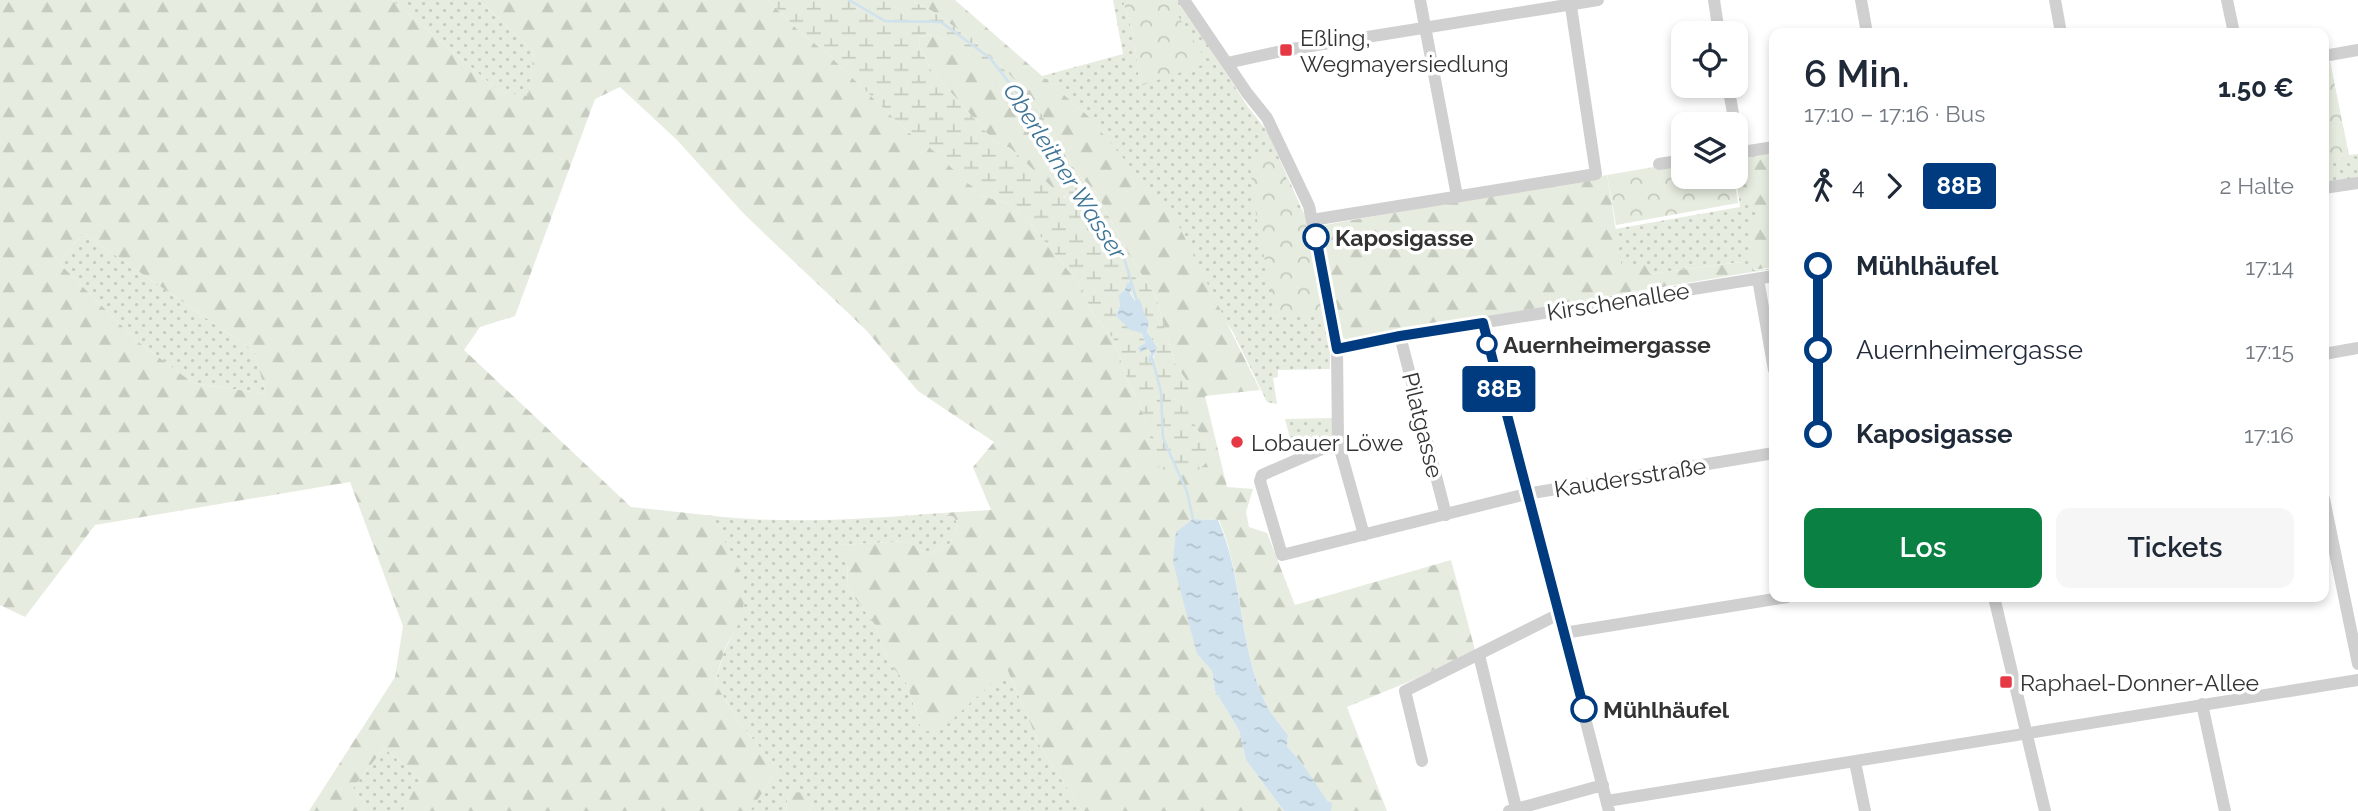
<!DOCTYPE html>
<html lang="de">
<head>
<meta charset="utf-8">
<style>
	body { margin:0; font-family:Raleway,sans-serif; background:#f6f6f7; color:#1f2937; height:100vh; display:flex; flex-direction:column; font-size:26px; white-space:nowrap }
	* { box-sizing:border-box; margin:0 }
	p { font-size:23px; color:#747a83 }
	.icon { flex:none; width:38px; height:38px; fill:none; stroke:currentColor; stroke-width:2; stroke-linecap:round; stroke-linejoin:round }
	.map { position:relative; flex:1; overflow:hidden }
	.details { position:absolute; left:1769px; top:28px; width:560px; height:574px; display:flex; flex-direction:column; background:#fff; border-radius:14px; box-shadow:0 4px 10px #0003 }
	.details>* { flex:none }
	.badge { padding:0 14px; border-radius:5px; font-size:24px; line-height:46px }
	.fabs { position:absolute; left:1671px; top:21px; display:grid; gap:14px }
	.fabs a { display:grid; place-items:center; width:77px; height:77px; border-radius:14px; background:#fff; box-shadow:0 4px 10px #0003; font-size:35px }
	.map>.badge { position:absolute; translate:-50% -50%; box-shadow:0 0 0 4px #fff }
	.legs { display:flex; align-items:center; gap:10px; height:77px; padding:0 35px; font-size:23px }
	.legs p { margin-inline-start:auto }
	.summary { display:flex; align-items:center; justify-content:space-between; height:119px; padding:0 35px }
	h1 { font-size:38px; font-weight:600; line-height:52px }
	.button { display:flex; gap:14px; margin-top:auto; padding:14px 35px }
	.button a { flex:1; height:80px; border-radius:14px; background:#0b8043; color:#fff; font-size:28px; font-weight:600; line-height:80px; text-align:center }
	.button a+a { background:#f6f6f7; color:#1f2937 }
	ul { padding:0 35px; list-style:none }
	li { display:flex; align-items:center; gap:24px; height:84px; font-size:26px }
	li i { display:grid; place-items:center; width:10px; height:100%; margin:0 9px; background:currentColor }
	li i::after { content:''; width:18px; height:18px; margin:-9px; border:5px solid; border-radius:50%; background:#fff }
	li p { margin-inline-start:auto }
	li:first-child i { background:linear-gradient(#0000 50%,currentColor 0) }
	li:last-child i { background:linear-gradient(currentColor 50%,#0000 0) }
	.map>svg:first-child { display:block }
	.grass { fill:url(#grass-dots) }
	.forest { fill:url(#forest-firs); fill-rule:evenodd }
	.wetland { fill:url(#wetland-marsh); fill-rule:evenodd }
	.park { fill:url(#park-crowns) }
	.water { fill:url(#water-ripples) }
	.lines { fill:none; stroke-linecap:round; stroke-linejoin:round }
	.stream { stroke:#cfe2ee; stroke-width:2.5 }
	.minor { stroke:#d0d0d0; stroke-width:12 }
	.line-1-casing { stroke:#fff; stroke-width:16 }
	.line-1 { stroke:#003b80; stroke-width:10 }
	.poi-dot { fill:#e63946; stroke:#fff; stroke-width:2.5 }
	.stop-1-dot { fill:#fff; stroke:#003b80; stroke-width:3.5 }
	.labels { text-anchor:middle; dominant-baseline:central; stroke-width:7; stroke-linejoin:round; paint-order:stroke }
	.poi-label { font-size:23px; fill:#333; stroke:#fff; text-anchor:start }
	.stop-label { font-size:23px; font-weight:bold; fill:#333; stroke:#fff; text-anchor:start }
	.street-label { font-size:23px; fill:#333; stroke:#fff }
	.water-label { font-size:24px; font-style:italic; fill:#3f7597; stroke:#fff }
</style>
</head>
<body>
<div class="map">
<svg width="2358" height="811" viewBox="0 0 2358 811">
	<defs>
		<pattern id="grass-dots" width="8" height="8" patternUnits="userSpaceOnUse" patternTransform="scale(1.75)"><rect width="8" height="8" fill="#e6ecdf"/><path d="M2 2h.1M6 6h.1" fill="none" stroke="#c6cbc0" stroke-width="1.8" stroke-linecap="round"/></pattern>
		<pattern id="forest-firs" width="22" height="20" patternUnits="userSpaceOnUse" patternTransform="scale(1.75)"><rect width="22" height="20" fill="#e6ecdf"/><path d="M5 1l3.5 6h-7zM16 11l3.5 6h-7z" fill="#c6cbc0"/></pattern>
		<pattern id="wetland-marsh" width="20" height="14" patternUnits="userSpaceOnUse" patternTransform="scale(1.75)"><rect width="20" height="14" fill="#e6ecdf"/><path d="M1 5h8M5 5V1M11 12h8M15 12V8" fill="none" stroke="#c6cbc0"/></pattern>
		<pattern id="park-crowns" width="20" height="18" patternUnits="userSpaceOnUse" patternTransform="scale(1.75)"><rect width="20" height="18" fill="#e6ecdf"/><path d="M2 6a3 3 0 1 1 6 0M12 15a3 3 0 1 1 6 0" fill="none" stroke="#c6cbc0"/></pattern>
		<pattern id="water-ripples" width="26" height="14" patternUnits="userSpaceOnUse" patternTransform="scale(1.75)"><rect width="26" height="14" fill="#cfe2ee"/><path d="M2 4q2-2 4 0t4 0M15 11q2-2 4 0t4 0" fill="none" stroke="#b2c2cd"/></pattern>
	</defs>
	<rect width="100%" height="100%" fill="#fff"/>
	<path class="grass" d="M392 0H479L534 51 528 97 499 91Z
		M1113 0H1123L1134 37 1140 86 1169 5 1168 0H1179L1248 107 1267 131 1305 216 1330 351V369L1278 370V377L1273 378 1277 404 1267 402 1233 332 1087 115 1042 76 1123 54Z
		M2330 62 2349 155 2358 154V178L2324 183V63Z
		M1774 151V154L1738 160 1757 211 1753 270 1774 269 1746 273 1740 262 1650 274 1622 269 1615 229 1740 207 1736 177V157Z
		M83 233 254 351 266 394 193 383 137 341 59 263Z
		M1333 418 1332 438 1296 451 1293 450 1285 419Z
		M942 513 954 517 958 525 949 545 928 554 907 541 841 545 847 563 848 589 876 626 888 662 907 684 922 731 940 730 1007 669 1040 746 1082 811H810L812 803 789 794 786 806 787 811H750L778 769 741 725 715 683 724 652 740 620 706 515C788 525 861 519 942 513Z
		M384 748 420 779 403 811H361L365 803 353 788Z"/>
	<path class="forest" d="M0 0H392L499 91 528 96 534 51 479 0H768L797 29 831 57 908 132 929 146 982 196 1007 203 1033 227 1080 285 1093 314 1113 338 1129 384 1140 405 1159 466 1208 447 1185 410 1189 384 1175 364 1156 297 1131 258 1096 192 1077 173 1037 107 1009 74 976 42 932 11 911 0H955L1087 115 1177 222 1260 390 1205 396 1227 487 1253 489 1246 512 1249 527 1267 533 1295 605 1451 560 1475 650 1413 680 1347 707 1387 811H1331L1304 766 1287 746 1288 735C1281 725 1271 715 1266 704 1238 646 1244 578 1219 520L1193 519 1187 611 1197 654 1212 671 1215 691 1239 730 1246 760 1284 811H1082L1040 746 1007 669 940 731H922L907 684 888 662 876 626 848 589 847 563 840 545 907 541 928 554 949 545 958 525 954 517 942 513 991 510 973 467 994 442 918 391 865 329 745 215 677 140 620 87 595 99 515 316 480 327 464 350 631 507 706 515C729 544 752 580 741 618 737 630 728 640 724 652 720 662 718 673 715 683L741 725 778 769 750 811H403L420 779 384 748 353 788 365 803 361 811H309L395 677 403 626 350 482 95 525 25 617 0 605ZM83 233 254 351 266 394 193 383 137 341 59 263Z
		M933 35C1002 63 1031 135 1067 194L1063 198 1010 148 995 142 931 70 919 46 920 37Z
		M1774 154V267L1753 270 1750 224 1757 212 1746 202 1738 160Z
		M1607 175 1622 268 1644 264 1650 274 1741 262 1746 273 1347 340 1339 336 1319 226Z
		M799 792 807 795 812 803 810 811H787L786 806 789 794Z"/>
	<path class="wetland" d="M768 0H911L932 11 976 42 1009 74 1037 107 1077 173 1096 192 1131 258 1156 297 1175 364 1189 384 1186 410 1208 447 1210 458C1195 478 1181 478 1159 467L1140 405 1129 384 1113 338 1093 314 1080 285 1033 227 1007 203 982 196 929 147 908 132 831 57 797 29ZM933 35C1001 63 1031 135 1067 194L1064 198 1010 148 995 142 931 70 919 46 920 37ZM1125 290H1129L1142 312 1147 330 1156 348 1153 360 1148 347H1138L1145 343 1142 333 1116 316Z"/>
	<path class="park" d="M1123 0H1168L1208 63 1140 86 1134 37Z
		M2330 62 2349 157 2324 163V63Z
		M1271 154 1306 224 1323 317 1277 314C1265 262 1253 212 1250 160Z
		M1683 162 1684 177H1734L1738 203 1616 225 1607 175Z"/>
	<path class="water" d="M1133 282 1130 293 1135 301 1139 299C1144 307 1141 311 1149 321L1147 331 1157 348 1150 363 1148 361 1151 353 1148 348 1140 353 1138 347 1145 343 1142 333 1130 330 1116 316 1120 305 1119 295 1125 290 1127 283Z
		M1193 519 1218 520C1244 578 1238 646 1266 704 1271 715 1281 725 1288 735L1287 746 1304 766 1327 801 1332 803 1331 811H1284L1246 760 1239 730 1215 691 1212 671 1197 654 1173 562 1176 532Z"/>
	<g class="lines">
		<path class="stream" d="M849 0 885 21 941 22 990 58 1036 117 1122 251 1137 301
			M1152 358 1161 392 1163 438 1187 492 1193 519"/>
		<path class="minor" d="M1184 0 1247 93 1267 118 1309 206 1337 349 1338 442 1364 535
			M1420 0 1457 196
			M1714 0 1719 33
			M1861 0 1867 33
			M2055 0 2061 33
			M2227 0 2234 33
			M2324 56 2358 50
			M1227 63 1286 50 1598 0
			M1728 86 1735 124
			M1736 131 1739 153
			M1736 153 1774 147
			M1659 164 1684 160
			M2324 188 2358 183
			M1312 220 1596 174 1570 0
			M1758 279 1774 370
			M1483 323 1609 811
			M1400 336 1446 515
			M1337 349 1400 336 1774 276
			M2324 354 2358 348
			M1338 442 1262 475 1260 481 1282 555 1526 494 1774 453
			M2324 499 2358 664
			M1994 597 2045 811
			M1564 633 1787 597
			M1479 655 1516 808
			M2202 704 2225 811
			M1422 761 1405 691 1559 614
			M1855 762 1865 811
			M1607 801 2358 680
			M1509 811 1603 785"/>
	</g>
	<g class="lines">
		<g class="line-1-casing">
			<path id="line-1" d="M1316 237 1337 349 1400 336 1483 323 1584 709"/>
		</g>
		<use href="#line-1" class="line-1"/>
	</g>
	<g class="poi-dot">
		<rect x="1279" y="43" width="14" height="14" rx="3.5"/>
		<circle cx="1237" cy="442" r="7"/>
		<rect x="1999" y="675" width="14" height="14" rx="3.5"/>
	</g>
	<g class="stop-1-dot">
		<circle cx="1316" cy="237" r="12"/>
		<circle cx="1487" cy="344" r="9"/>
		<circle cx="1584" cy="709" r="12"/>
	</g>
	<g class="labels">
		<g class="poi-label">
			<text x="1300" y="37">Eßling,<tspan x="1300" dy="26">Wegmayersiedlung</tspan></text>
			<text x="1251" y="442">Lobauer Löwe</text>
			<text x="2020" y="682">Raphael-Donner-Allee</text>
		</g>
		<g class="stop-label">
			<text x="1335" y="237">Kaposigasse</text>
			<text x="1503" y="344">Auernheimergasse</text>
			<text x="1603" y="709">Mühlhäufel</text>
		</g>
		<g class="street-label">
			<text transform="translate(1618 301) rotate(-9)">Kirschenallee</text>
			<text transform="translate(1423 425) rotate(76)">Pilatgasse</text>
			<text transform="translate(1630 477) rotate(-9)">Kaudersstraße</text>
		</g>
		<g class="water-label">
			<text transform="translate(1065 171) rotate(57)">Oberleitner Wasser</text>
		</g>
	</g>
</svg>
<div class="fabs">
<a><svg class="icon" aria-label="locate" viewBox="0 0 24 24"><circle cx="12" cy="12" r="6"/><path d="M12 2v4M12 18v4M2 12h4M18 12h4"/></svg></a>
<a><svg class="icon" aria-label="layers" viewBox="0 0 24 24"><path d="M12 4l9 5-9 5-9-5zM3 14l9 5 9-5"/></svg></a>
</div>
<b class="badge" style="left:1499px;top:389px;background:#003b80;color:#fff">88B</b>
<section class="details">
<div class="summary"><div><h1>6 Min.</h1><p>17:10 – 17:16 · Bus</p></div><b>1.50 €</b></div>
<div class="legs"><svg class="icon" aria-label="walk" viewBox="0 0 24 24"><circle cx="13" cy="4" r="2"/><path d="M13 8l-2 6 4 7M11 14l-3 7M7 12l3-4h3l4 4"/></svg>4<svg class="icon" aria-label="forward" viewBox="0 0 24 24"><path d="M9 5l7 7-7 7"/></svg><b class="badge" style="background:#003b80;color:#fff">88B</b><p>2 Halte</p></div>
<ul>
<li><i style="color:#003b80"></i><b>Mühlhäufel</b><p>17:14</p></li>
<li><i style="color:#003b80"></i><span>Auernheimergasse</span><p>17:15</p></li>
<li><i style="color:#003b80"></i><b>Kaposigasse</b><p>17:16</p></li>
</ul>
<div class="button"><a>Los</a><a>Tickets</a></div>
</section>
</div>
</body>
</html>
